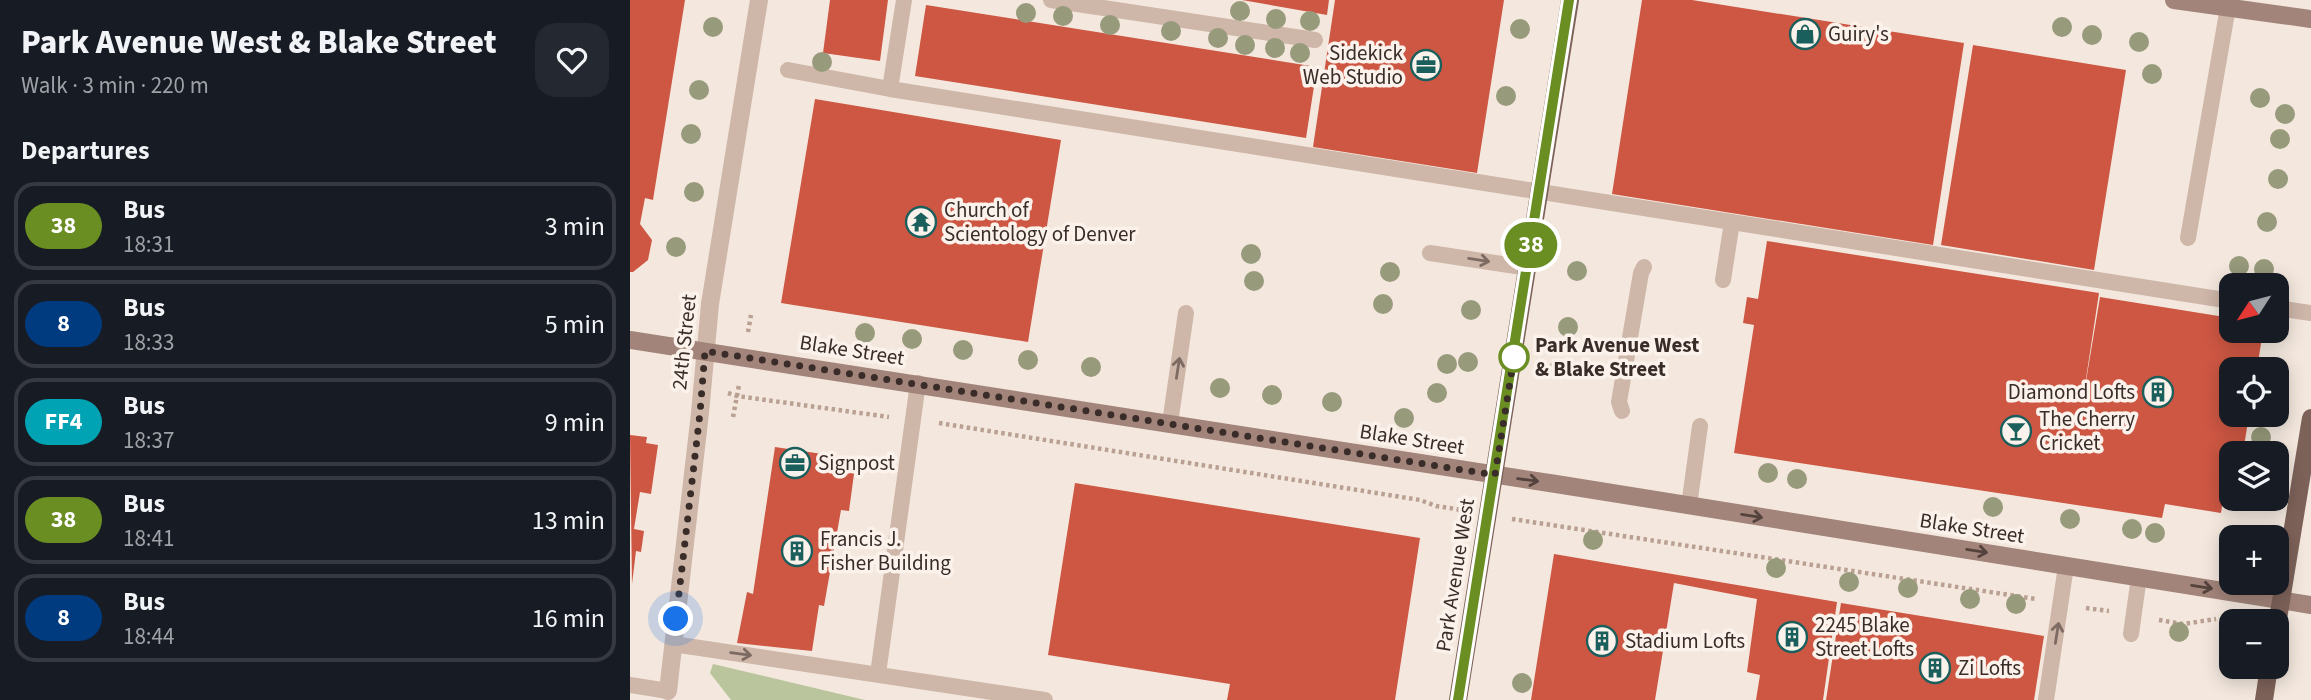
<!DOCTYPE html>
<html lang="en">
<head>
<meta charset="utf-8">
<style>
	body { margin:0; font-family:"Source Sans 3",sans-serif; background:#242831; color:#f1f3f6; height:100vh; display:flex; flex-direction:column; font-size:26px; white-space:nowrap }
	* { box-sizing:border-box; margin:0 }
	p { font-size:23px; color:#9ea1a6 }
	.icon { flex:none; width:38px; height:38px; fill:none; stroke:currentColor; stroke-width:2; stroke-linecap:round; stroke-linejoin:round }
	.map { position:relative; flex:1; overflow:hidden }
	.sheet { display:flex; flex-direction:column; background:#171b24; width:630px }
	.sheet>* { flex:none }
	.badge { padding:0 14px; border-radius:23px; font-size:24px; line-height:46px }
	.needle { width:46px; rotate:234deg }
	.buttons { position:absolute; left:1589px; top:273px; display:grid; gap:14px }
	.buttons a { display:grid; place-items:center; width:70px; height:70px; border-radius:14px; background:#171b24; box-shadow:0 4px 18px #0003; font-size:35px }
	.you { position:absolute; width:35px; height:35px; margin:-18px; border:5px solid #fff; border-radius:50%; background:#1a73e8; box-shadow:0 0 0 10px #1a73e833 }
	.map>.badge { position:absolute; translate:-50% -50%; box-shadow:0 0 0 4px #fff }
	h2 { padding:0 21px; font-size:26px; line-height:63px }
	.round { display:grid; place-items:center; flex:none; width:74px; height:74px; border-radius:21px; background:#242831 }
	.headline { display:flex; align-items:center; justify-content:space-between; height:119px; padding:0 21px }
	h1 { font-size:33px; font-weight:800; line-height:52px }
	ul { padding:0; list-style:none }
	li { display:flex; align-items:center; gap:21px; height:88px; margin:0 14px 10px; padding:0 7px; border:4px solid #363941; border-radius:21px }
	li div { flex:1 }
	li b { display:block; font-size:26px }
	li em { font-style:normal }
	li .badge { min-width:77px; font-weight:700; text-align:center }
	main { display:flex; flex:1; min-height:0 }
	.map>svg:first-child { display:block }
	.green { fill:#bbc59d }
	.building { fill:#cd5743 }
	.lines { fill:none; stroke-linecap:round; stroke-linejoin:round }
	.path { stroke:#baa093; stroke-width:4.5; stroke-dasharray:3.5 3.5; stroke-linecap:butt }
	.lane { stroke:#ceb6a9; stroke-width:16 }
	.street { stroke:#ceb6a9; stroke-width:18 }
	.secondary { stroke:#a2847a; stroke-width:18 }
	.primary { stroke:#7d6259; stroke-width:18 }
	.tree { fill:#989a7c }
	.oneway { stroke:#7d6b63 }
	.oneway2 { stroke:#54433d }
	.line-casing { stroke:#fff; stroke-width:16 }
	.line { stroke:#6b8e23; stroke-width:10 }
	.walk { stroke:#3a2d29; stroke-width:7; stroke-dasharray:0 12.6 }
	.stop-dot { fill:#fff; stroke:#6b8e23; stroke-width:3.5 }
	.labels { text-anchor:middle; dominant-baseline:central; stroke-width:7; stroke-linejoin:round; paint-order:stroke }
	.poi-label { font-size:21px; fill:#3a2d29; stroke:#fbf2eb; text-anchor:start }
	.street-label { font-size:21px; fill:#3a2d29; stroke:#fbf2eb }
	.stop-label { font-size:21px; font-weight:bold; fill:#3a2d29; stroke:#fbf2eb; text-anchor:start }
</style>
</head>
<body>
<main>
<section class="sheet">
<div class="headline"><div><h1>Park Avenue West &amp; Blake Street</h1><p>Walk · 3 min · 220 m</p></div><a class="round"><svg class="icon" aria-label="heart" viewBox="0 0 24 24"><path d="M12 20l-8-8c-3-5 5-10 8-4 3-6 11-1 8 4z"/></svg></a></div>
<h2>Departures</h2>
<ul>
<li><span class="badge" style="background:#6b8e23;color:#fff">38</span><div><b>Bus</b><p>18:31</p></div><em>3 min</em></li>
<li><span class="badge" style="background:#003b80;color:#fff">8</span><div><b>Bus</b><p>18:33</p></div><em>5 min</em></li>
<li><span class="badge" style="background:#00a3b4;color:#fff">FF4</span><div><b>Bus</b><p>18:37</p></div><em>9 min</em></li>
<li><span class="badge" style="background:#6b8e23;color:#fff">38</span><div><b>Bus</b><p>18:41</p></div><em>13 min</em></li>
<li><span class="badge" style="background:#003b80;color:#fff">8</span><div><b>Bus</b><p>18:44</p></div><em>16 min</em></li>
</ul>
</section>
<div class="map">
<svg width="1681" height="700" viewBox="0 0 1681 700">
	<rect width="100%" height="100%" fill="#f4e8de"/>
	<path class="green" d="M83 664 235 700H101L80 673Z"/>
	<path class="building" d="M0 0H55L23 200 15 198 10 224 22 240 18 260 3 272H0Z
		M200 0H258L250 61 193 53Z
		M612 0H699L697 15Z
		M705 0H874L847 173 683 147Z
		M1012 0H1062L1334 43 1303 245 982 194Z
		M296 5 687 67 676 138 285 76Z
		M1343 45 1496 70 1464 270 1311 245Z
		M185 99 431 140 398 342 151 303Z
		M1137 241 1469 293 1452 405 1470 297 1601 318V331H1633L1627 369H1601V415H1619L1613 453H1601V461H1599L1591 513 1535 504 1532 518 1104 453 1124 325 1113 323 1117 297 1128 299Z
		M0 435 17 437 16 443 28 445 21 494 10 492 4 529 14 531 11 552 6 551 2 584Z
		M145 447 226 459 219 511 211 510 194 606 189 605 182 651 107 643 117 592 123 594Z
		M445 483 790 538 765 700H597L600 684 418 655Z
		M924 554 1207 602 1193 700H1126L1130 675 1117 672 1127 599 1044 583 1025 700H901Z
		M1211 603 1414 636 1404 700H1196Z"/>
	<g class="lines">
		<path class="path" d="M118 332 121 315
			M98 393 107 396 259 417
			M103 417 109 385
			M309 423 790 500 806 506 832 510
			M882 519 1406 599
			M1456 608 1479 611
			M1529 620 1553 624 1586 619"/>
		<path class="lane" d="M421 0 685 40
			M158 70 260 89 1601 301
			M260 89 274 0
			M1558 238 1598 7
			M800 253 898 268
			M1093 280 1102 222
			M1647 308 1681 313
			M992 411 989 402 1011 273 1014 267
			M540 423 556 313
			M1059 506 1070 426
			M1501 634 1509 577
			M43 644 415 700
			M248 674 288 383
			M0 685 38 691
			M1416 700 1436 566"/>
		<path class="street" d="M38 691 70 413 80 304 129 0"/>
		<path class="secondary" d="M1544 0 1681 19
			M0 340 926 484 1681 605"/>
		<path class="primary" d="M1647 625 1681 418
			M828 700 940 0
			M1634 700 1639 667"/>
	</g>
	<g class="tree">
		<circle cx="610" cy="11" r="10"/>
		<circle cx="396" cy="13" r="10"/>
		<circle cx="433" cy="16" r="10"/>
		<circle cx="646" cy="19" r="10"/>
		<circle cx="680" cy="21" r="10"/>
		<circle cx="480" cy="25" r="10"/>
		<circle cx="83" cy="27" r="10"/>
		<circle cx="1432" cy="27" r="10"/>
		<circle cx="890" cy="29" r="10"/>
		<circle cx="541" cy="31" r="10"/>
		<circle cx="1462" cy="35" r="10"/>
		<circle cx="588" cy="38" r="10"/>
		<circle cx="1509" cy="42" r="10"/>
		<circle cx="615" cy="45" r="10"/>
		<circle cx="645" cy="48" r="10"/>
		<circle cx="670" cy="53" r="10"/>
		<circle cx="192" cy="62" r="10"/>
		<circle cx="1522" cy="74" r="10"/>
		<circle cx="69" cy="90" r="10"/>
		<circle cx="876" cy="96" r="10"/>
		<circle cx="1630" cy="98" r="10"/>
		<circle cx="1655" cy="114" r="10"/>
		<circle cx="61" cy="134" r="10"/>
		<circle cx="1650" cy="139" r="10"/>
		<circle cx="1648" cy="179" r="10"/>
		<circle cx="64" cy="192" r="10"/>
		<circle cx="1637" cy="222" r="10"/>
		<circle cx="46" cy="247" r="10"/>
		<circle cx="621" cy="254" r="10"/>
		<circle cx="1609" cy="266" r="10"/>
		<circle cx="1634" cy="269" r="10"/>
		<circle cx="947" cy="271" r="10"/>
		<circle cx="760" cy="272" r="10"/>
		<circle cx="624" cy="281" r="10"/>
		<circle cx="753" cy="304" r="10"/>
		<circle cx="841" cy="310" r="10"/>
		<circle cx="938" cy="327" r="10"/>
		<circle cx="235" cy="333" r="10"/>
		<circle cx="282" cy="339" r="10"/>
		<circle cx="333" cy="350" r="10"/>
		<circle cx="398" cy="360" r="10"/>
		<circle cx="838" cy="362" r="10"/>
		<circle cx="817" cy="364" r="10"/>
		<circle cx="461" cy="367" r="10"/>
		<circle cx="929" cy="369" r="10"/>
		<circle cx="590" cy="388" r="10"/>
		<circle cx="807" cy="393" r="10"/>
		<circle cx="642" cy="395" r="10"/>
		<circle cx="702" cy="402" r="10"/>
		<circle cx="774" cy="418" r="10"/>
		<circle cx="1631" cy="437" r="10"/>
		<circle cx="1138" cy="473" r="10"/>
		<circle cx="1167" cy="479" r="10"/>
		<circle cx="1363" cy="507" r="10"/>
		<circle cx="1440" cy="519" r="10"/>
		<circle cx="1502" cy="529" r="10"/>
		<circle cx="1525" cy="533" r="10"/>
		<circle cx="963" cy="540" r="10"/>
		<circle cx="1146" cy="568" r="10"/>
		<circle cx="1219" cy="582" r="10"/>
		<circle cx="1278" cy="588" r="10"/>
		<circle cx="1340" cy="599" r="10"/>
		<circle cx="1386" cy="604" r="10"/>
		<circle cx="1549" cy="632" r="10"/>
		<circle cx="892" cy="683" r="10"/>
	</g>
	<defs><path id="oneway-shaft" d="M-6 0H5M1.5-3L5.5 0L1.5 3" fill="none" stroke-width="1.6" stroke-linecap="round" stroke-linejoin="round" transform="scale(1.75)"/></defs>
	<g class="oneway">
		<use href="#oneway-shaft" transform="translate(849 260) rotate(9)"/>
		<use href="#oneway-shaft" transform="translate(548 368) rotate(-81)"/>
		<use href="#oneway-shaft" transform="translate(1427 633) rotate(-81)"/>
		<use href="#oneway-shaft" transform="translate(111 654) rotate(8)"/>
	</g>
	<g class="oneway2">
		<use href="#oneway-shaft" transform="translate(898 480) rotate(8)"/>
		<use href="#oneway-shaft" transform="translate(1122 516) rotate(9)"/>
		<use href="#oneway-shaft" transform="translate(1347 551) rotate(9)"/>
		<use href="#oneway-shaft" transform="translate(1572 587) rotate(9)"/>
	</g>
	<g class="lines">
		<g class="line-casing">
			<path id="line" d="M828 700 939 0"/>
		</g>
		<use href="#line" class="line"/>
		<path class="walk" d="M46 619 70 413 75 351 865 475 886 345 884 357"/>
	</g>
	<defs>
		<g id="shop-ring" transform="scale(1.575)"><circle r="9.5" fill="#fbf2eb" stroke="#1b5f5d" stroke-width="1.5"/><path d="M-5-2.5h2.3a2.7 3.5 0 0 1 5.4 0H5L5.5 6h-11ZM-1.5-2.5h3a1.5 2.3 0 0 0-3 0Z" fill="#1b5f5d"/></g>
		<g id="office-ring" transform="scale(1.575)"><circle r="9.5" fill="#fbf2eb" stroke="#1b5f5d" stroke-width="1.5"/><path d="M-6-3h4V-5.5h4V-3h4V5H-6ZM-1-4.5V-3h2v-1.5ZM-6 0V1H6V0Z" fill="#1b5f5d"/></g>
		<g id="temple-ring" transform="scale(1.575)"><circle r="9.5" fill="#fbf2eb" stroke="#1b5f5d" stroke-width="1.5"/><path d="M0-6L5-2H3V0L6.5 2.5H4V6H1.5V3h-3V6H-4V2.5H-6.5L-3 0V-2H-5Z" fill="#1b5f5d"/></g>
		<g id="building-ring" transform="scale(1.575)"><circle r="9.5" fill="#fbf2eb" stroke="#1b5f5d" stroke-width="1.5"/><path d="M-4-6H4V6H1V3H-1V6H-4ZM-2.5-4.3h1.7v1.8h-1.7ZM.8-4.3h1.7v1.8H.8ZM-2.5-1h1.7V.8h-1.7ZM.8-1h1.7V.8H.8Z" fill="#1b5f5d"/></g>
		<g id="bar-ring" transform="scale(1.575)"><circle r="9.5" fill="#fbf2eb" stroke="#1b5f5d" stroke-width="1.5"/><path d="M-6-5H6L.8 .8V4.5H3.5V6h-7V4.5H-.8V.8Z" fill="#1b5f5d"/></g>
	</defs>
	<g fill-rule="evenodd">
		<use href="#shop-ring" x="1175" y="34"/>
		<use href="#office-ring" x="796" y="65"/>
		<use href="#temple-ring" x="291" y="222"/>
		<use href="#building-ring" x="1528" y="392"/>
		<use href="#bar-ring" x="1386" y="431"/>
		<use href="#office-ring" x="165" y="463"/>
		<use href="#building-ring" x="167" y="551"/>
		<use href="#building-ring" x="1162" y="637"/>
		<use href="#building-ring" x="972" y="641"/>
		<use href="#building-ring" x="1305" y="668"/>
	</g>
	<circle class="stop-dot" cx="884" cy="357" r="14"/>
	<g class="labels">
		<g class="poi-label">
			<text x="1198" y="34">Guiry's</text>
			<text x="773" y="53" text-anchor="end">Sidekick<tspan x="773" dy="24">Web Studio</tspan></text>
			<text x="314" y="210">Church of<tspan x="314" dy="24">Scientology of Denver</tspan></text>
			<text x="1505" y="392" text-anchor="end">Diamond Lofts</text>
			<text x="1409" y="419">The Cherry<tspan x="1409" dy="24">Cricket</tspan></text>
			<text x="188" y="463">Signpost</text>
			<text x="190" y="539">Francis J.<tspan x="190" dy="24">Fisher Building</tspan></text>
			<text x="1185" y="625">2245 Blake<tspan x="1185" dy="24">Street Lofts</tspan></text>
			<text x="995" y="641">Stadium Lofts</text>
			<text x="1328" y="668">Zi Lofts</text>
		</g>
		<g class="street-label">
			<text transform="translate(54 342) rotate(-84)">24th Street</text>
			<text transform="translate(222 350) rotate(9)">Blake Street</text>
			<text transform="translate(782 439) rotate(9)">Blake Street</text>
			<text transform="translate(1342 528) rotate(9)">Blake Street</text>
			<text transform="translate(825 575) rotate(-81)">Park Avenue West</text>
		</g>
		<g class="stop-label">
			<text x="905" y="345">Park Avenue West<tspan x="905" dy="24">&amp; Blake Street</tspan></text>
		</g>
	</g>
</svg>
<div class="buttons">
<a><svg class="needle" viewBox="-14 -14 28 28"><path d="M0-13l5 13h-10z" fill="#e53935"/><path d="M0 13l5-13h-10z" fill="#9ea1a6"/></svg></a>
<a><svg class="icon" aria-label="locate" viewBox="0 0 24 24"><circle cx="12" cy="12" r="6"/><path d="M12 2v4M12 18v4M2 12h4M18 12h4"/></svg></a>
<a><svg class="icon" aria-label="layers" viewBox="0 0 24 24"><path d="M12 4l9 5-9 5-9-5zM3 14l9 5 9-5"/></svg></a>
<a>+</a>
<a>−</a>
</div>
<div class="you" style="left:46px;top:619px"></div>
<b class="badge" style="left:901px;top:245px;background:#6b8e23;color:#fff">38</b>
</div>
</main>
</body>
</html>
